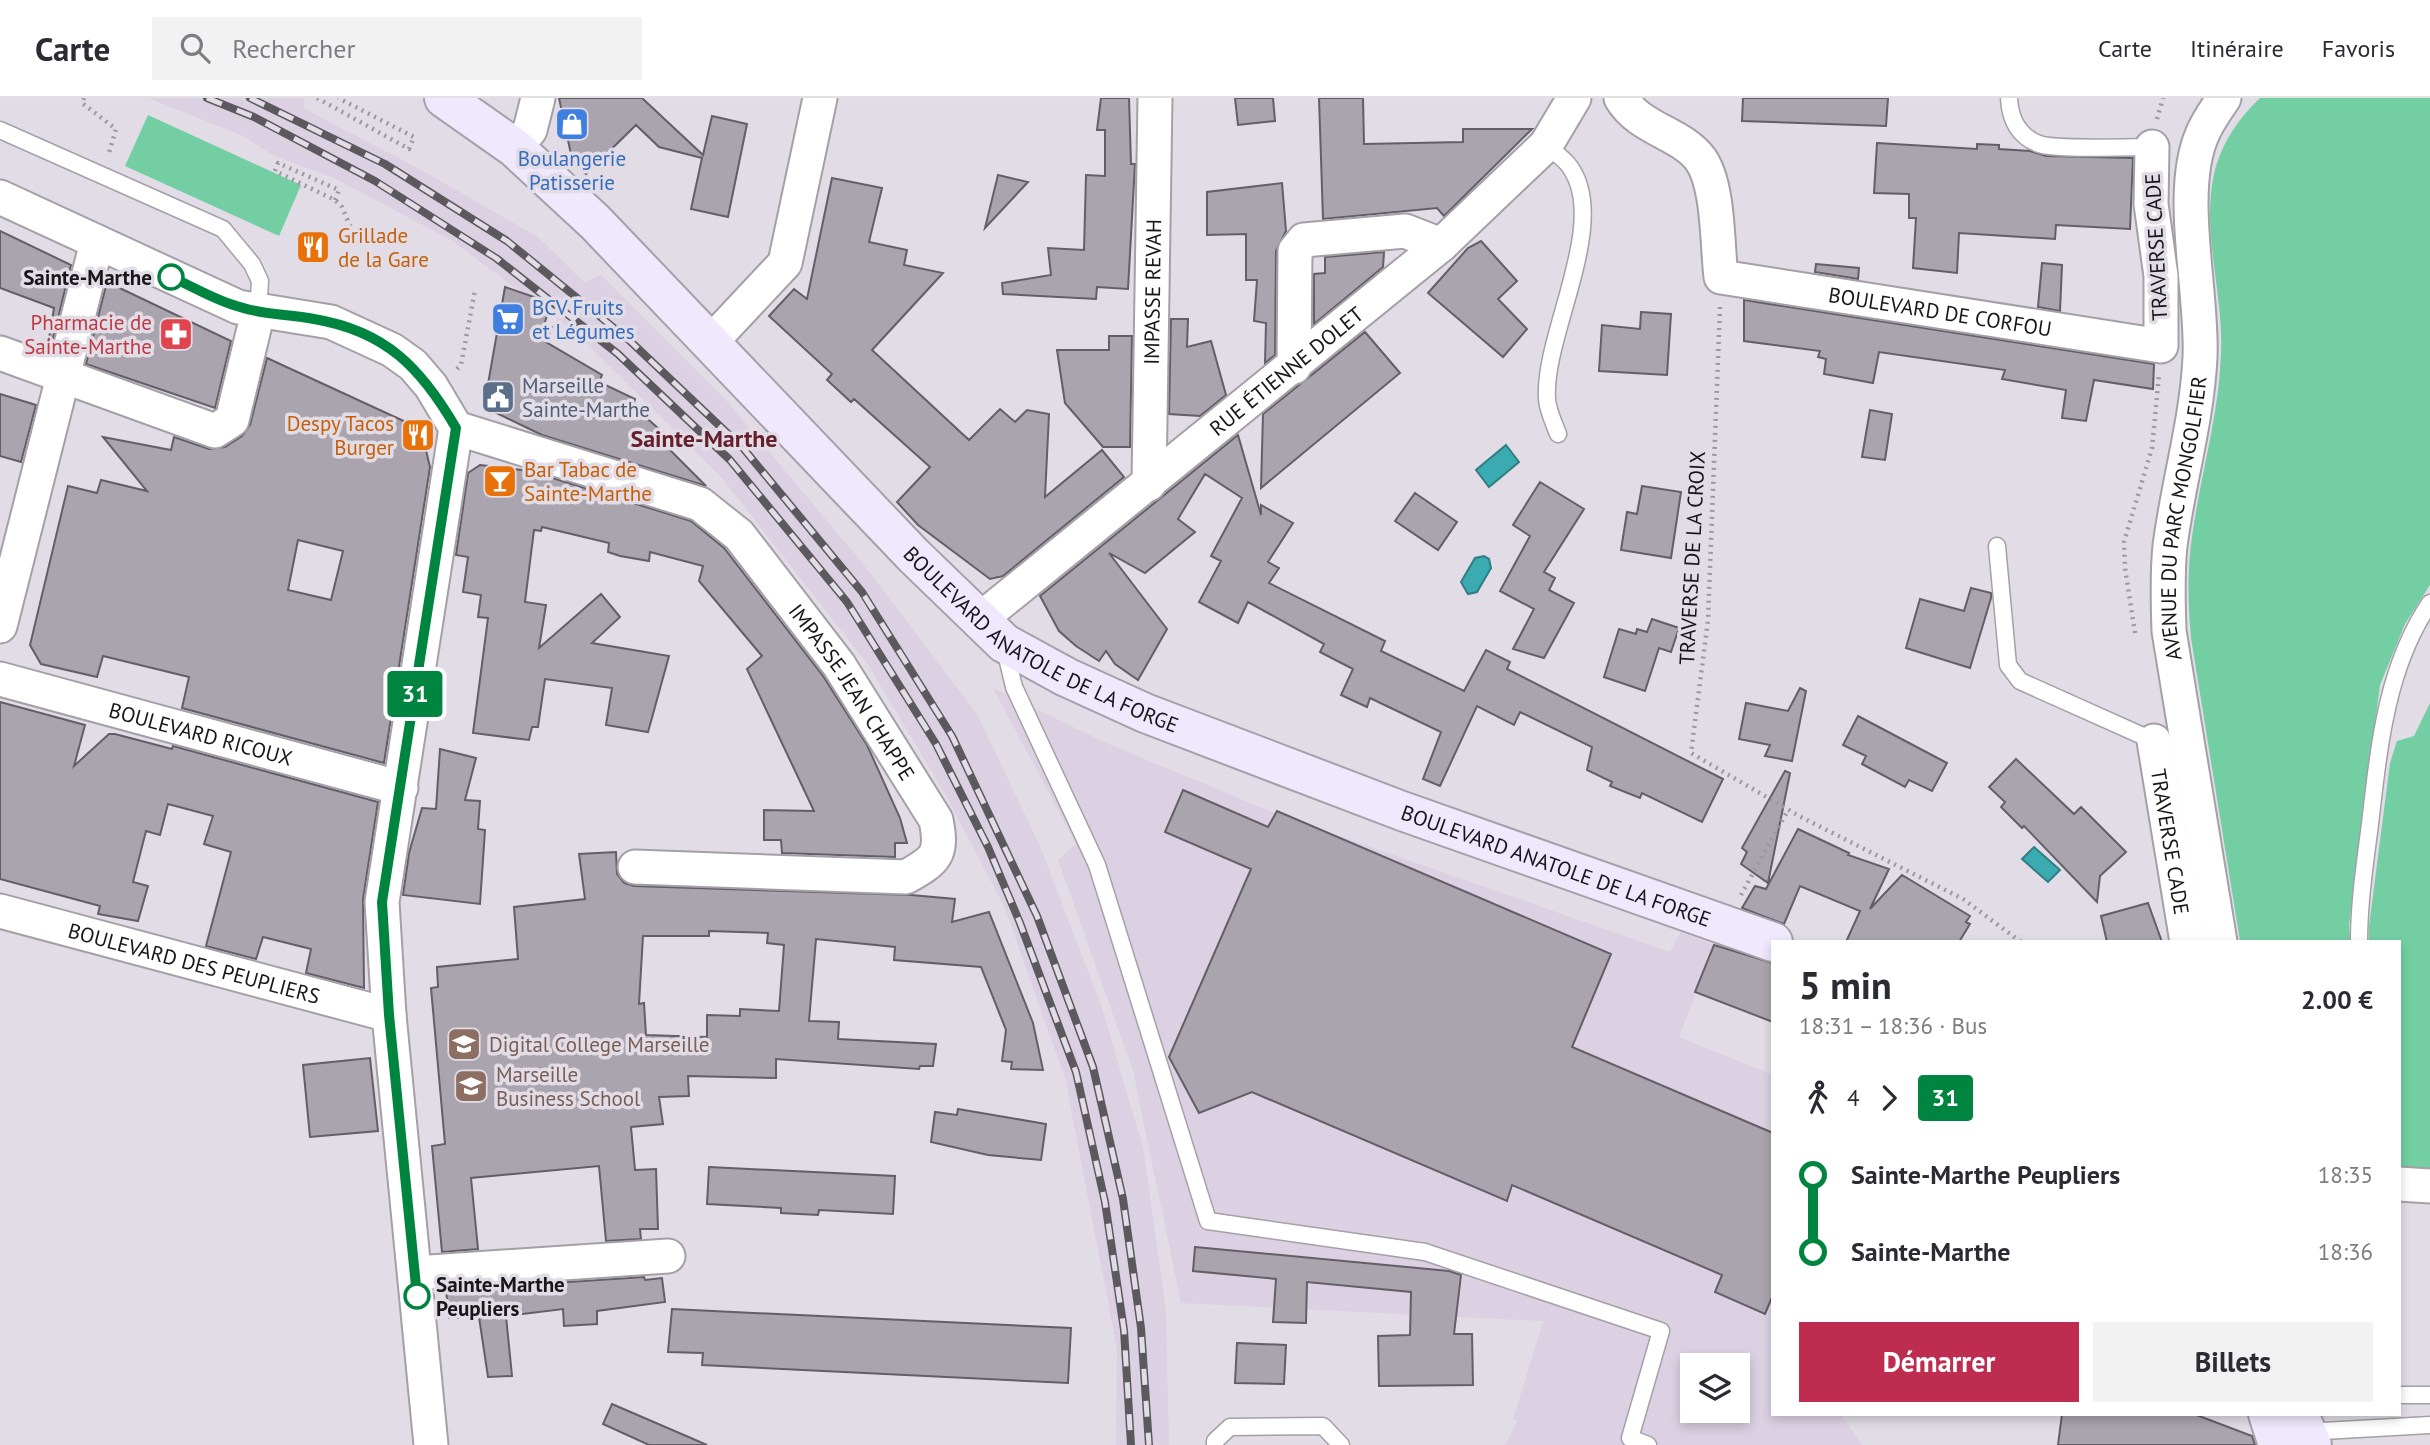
<!DOCTYPE html>
<html lang="fr">
<head>
<meta charset="utf-8">
<style>
	body { margin:0; font-family:"PT Sans",sans-serif; background:#f2f2f3; color:#2b2b33; height:100vh; display:flex; flex-direction:column; font-size:26px; white-space:nowrap }
	* { box-sizing:border-box; margin:0 }
	p { font-size:23px; color:#7c7c81 }
	.icon { flex:none; width:38px; height:38px; fill:none; stroke:currentColor; stroke-width:2; stroke-linecap:round; stroke-linejoin:round }
	.map { position:relative; flex:1; overflow:hidden }
	.details { position:absolute; left:1771px; top:842px; width:630px; height:476px; display:flex; flex-direction:column; background:#fff; border-radius:0px; box-shadow:0 4px 10px #0003 }
	.details>* { flex:none }
	.badge { padding:0 14px; border-radius:5px; font-size:24px; line-height:46px }
	.tools { position:absolute; left:1680px; top:1255px; display:grid; gap:14px }
	.tools a { display:grid; place-items:center; width:70px; height:70px; border-radius:0px; background:#fff; box-shadow:0 4px 10px #0003; font-size:35px }
	.map>.badge { position:absolute; translate:-50% -50%; box-shadow:0 0 0 4px #fff }
	.legs { display:flex; align-items:center; gap:10px; height:77px; padding:0 28px; font-size:23px }
	.legs p { margin-inline-start:auto }
	.overview { display:flex; align-items:center; justify-content:space-between; height:119px; padding:0 28px }
	h1 { font-size:38px; font-weight:800; line-height:52px }
	.primary-button { display:flex; gap:14px; margin-top:auto; padding:14px 28px }
	.primary-button a { flex:1; height:80px; border-radius:0px; background:#be2d4f; color:#fff; font-size:28px; font-weight:800; line-height:80px; text-align:center }
	.primary-button a+a { background:#f2f2f3; color:#2b2b33 }
	ul { padding:0 28px; list-style:none }
	li { display:flex; align-items:center; gap:24px; height:77px; font-size:26px }
	li i { display:grid; place-items:center; width:10px; height:100%; margin:0 9px; background:currentColor }
	li i::after { content:''; width:18px; height:18px; margin:-9px; border:5px solid; border-radius:50%; background:#fff }
	li p { margin-inline-start:auto }
	li:first-child i { background:linear-gradient(#0000 50%,currentColor 0) }
	li:last-child i { background:linear-gradient(currentColor 50%,#0000 0) }
	header { display:flex; align-items:center; gap:42px; box-sizing:border-box; height:98px; padding:0 35px; background:#fff; border-bottom:2px solid #e1e1e2 }
	header strong { font-size:33px }
	nav { display:flex; gap:38px; margin-inline-start:auto; font-size:24px }
	.search { width:490px; height:63px; background:#f2f2f3; display:flex; align-items:center; gap:18px; box-sizing:border-box; padding:0 24px; border-radius:0px; color:#7c7c81; font-size:26px }
	.map>svg:first-child { display:block }
	.built { fill:#dcd1e2; fill-rule:evenodd }
	.green { fill:#73cfa3 }
	.water { fill:#3aabb1; stroke:#307e83; stroke-width:2 }
	.building { fill:#a9a4ad; stroke:#635e67; stroke-width:2; fill-rule:evenodd }
	.lines { fill:none; stroke-linecap:round; stroke-linejoin:round }
	.lane-casing { stroke:#a59fa8; stroke-width:19 }
	.street-casing { stroke:#a59fa8; stroke-width:37 }
	.secondary-casing { stroke:#a59fa8; stroke-width:42 }
	.path { stroke:#9c989f; stroke-width:4.5; stroke-dasharray:2 5; stroke-linecap:butt }
	.lane { stroke:#fff; stroke-width:16 }
	.street { stroke:#fff; stroke-width:33 }
	.secondary { stroke:#f0e9fe; stroke-width:38 }
	.rail-casing { stroke:#5c595e; stroke-width:8 }
	.rail { stroke:#e2dce6; stroke-width:5; stroke-dasharray:16; stroke-linecap:butt }
	.line-1-casing { stroke:#fff; stroke-width:16 }
	.line-1 { stroke:#008540; stroke-width:10 }
	.stop-1-dot { fill:#fff; stroke:#008540; stroke-width:3.5 }
	.labels { text-anchor:middle; dominant-baseline:central; stroke-width:7; stroke-linejoin:round; paint-order:stroke }
	.shop-label { font-size:21px; fill:#366cbe; stroke:#e2dce6 }
	.food-label { font-size:21px; fill:#c56008; stroke:#e2dce6; text-anchor:start }
	.street-label { font-size:21px; fill:#181619; stroke:#e2dce6 }
	.stop-label { font-size:21px; font-weight:bold; fill:#181619; stroke:#e2dce6; text-anchor:end }
	.health-label { font-size:21px; fill:#be3a42; stroke:#e2dce6; text-anchor:end }
	.service-label { font-size:21px; fill:#4e5e75; stroke:#e2dce6; text-anchor:start }
	.education-label { font-size:21px; fill:#785e54; stroke:#e2dce6; text-anchor:start }
	.quarter-label { font-size:24px; font-weight:bold; fill:#66202d; stroke:#e2dce6 }
</style>
</head>
<body>
<header>
<strong>Carte</strong>
<div class="search"><svg class="icon" aria-label="search" viewBox="0 0 24 24"><circle cx="10" cy="10" r="6"/><path d="M15 15l6 6"/></svg>Rechercher</div>
<nav><a>Carte</a><a>Itinéraire</a><a>Favoris</a></nav>
</header>
<div class="map">
<svg width="2430" height="1347" viewBox="0 0 2430 1347">
	<rect width="100%" height="100%" fill="#e2dce6"/>
	<path class="built" d="M148 0H305L303 10 425 74 538 139 584 184 601 177 725 301 864 467 977 616 1039 746 1101 907 1143 1049 1166 1212 1169 1347H1116L1117 1251 1065 980 1004 808 944 694 868 567 722 380 576 235 451 142 334 80 274 58 243 38Z
		M993 590 1104 644 1277 716 1670 854 1681 834 1714 847 1679 939 1773 977V1316H1841L1862 1347H1505L1518 1322H1513L1543 1223 1181 1205 1133 973 1058 762 1076 746ZM1692 1267H1738V1312H1692Z"/>
	<path class="green" d="M2260 0H2430V487L2405 526 2380 587 2349 827 2350 843H2240L2191 540C2188 506 2187 473 2192 439 2200 379 2219 317 2221 256 2224 197 2201 134 2214 76 2221 46 2238 21 2260 0Z
		M148 17 301 87 279 138 125 68Z
		M2430 605V1070L2399 1068V844L2369 843V828L2390 665 2397 643 2414 638Z"/>
	<path class="water" d="M1506 347 1519 364 1489 389 1476 372Z
		M1484 458 1489 461 1491 470 1477 494 1468 496 1461 484 1475 460Z
		M2034 749 2060 772 2048 784 2022 761Z"/>
	<path class="building" d="M559 0H642L703 57 712 18 747 26 728 119 691 111 702 60 659 49 636 27 586 76 572 61Z
		M1101 0H1129L1131 66H1135L1128 191 1097 189 1096 201 1003 196 1002 185 1051 177 1048 150 1084 152 1086 77 1105 78V32H1097Z
		M1235 0H1273L1275 23 1238 27Z
		M1319 0H1363L1364 46 1463 44V31H1532L1444 118 1437 110 1323 121Z
		M1743 0H1888L1886 28 1742 23Z
		M1877 45 1977 51V46L1999 47V51L2030 53 2046 58 2133 60 2130 131 2056 127 2055 141 1959 135 1957 175 1913 170 1916 120H1909V96L1874 95Z
		M998 77 1028 84 985 130Z
		M832 80 882 90 869 144 907 152 904 167 943 175 872 252 969 342 1000 311 1015 324 1027 312 1049 316 1045 399 1102 352 1124 379 1003 478 990 481 918 427 897 404 930 369 854 301 851 304 827 282 832 276 769 218 794 191 807 201Z
		M1282 85 1286 133 1276 153 1275 257 1265 265 1266 225 1254 223 1257 182H1246V136L1207 137V94Z
		M0 133 71 167 50 253 47 252 54 210 0 190Z
		M1481 143 1517 183 1498 201 1527 231 1503 259 1428 195 1468 150Z
		M1384 154 1383 169 1314 226V176L1325 175V159Z
		M2042 165 2062 167 2060 213 2038 209Z
		M1816 166 1859 170 1858 181 1815 174Z
		M107 184 231 243 215 310 86 266Z
		M505 189 537 200 548 215 544 227 552 229 546 244 602 277 599 284 635 301 633 308 667 338 662 344 706 388 542 337 484 309Z
		M1744 202 2154 266 2153 291 2094 282 2086 323 2062 320 2066 292 2002 281 2005 272 1879 254 1873 285 1824 276 1826 261 1818 259 1820 253 1744 243Z
		M1641 214 1671 216 1667 277 1599 273 1602 227 1640 231Z
		M1171 221H1188L1187 249 1211 243 1226 297 1200 318 1169 316Z
		M1365 234 1400 275 1261 390 1263 316Z
		M1109 238H1132L1130 349H1103L1065 305 1057 252H1109Z
		M267 260 421 331 430 369 384 665 182 610 189 579 103 558 97 579 41 566 30 547 68 388 97 395 101 382 147 393 103 339 171 352 174 339 209 351 225 349 242 338 250 327ZM298 442 343 453 331 502 288 492Z
		M0 296 36 307 21 364 0 358Z
		M1870 312 1892 316 1885 362 1862 359Z
		M1238 337 1261 417V407L1293 425 1268 464 1279 470 1269 485 1385 543 1381 553 1464 593 1486 552 1510 564 1507 571 1723 681 1702 724 1642 695 1640 700 1610 688 1612 684 1587 672 1592 649 1520 614 1514 627 1477 608 1440 688 1423 681 1441 634 1370 600 1367 609 1341 597 1353 571 1320 554 1324 546 1248 504 1238 525 1199 504 1221 463 1211 458 1242 400 1205 376 1178 421 1195 434 1145 475 1109 455 1167 531 1138 582 1115 566 1106 553 1099 563 1076 548 1059 533 1040 498Z
		M480 367 530 373 691 423 724 450 823 578 867 647 900 720 907 745H895V759L782 755 781 742H764V712L814 713 747 571 762 558 699 483 703 468 650 454 649 463 620 458 608 454 609 445 542 429 541 433 534 432 525 504 546 507 539 550 601 496 620 519 592 545 669 558 648 634 606 627 612 590 545 581 538 629H532L529 642 473 635 488 520 478 519 481 497 463 494 468 459 456 457 468 375Z
		M1540 384 1584 411 1544 474 1555 480 1549 492 1574 505 1544 560 1513 551 1534 511 1500 493 1530 438 1513 427Z
		M1642 388 1681 394 1671 460 1621 452 1627 414 1637 416Z
		M1415 395 1457 424 1438 452 1395 423Z
		M1971 490 1991 495V500L1970 570 1906 550 1920 501 1964 513Z
		M1652 521 1679 530 1671 554 1659 550 1645 593 1604 579 1619 531 1636 536 1637 531 1647 534Z
		M1800 590 1806 593 1792 663 1765 658 1770 647 1739 641 1746 605 1788 613Z
		M0 604 85 627 74 668 109 636H115L172 651 173 648 378 704 363 801 364 890 306 875 311 851 263 839 256 861 206 848 231 754 204 746 213 718 168 706 160 737 146 733 133 784 148 788 138 823 98 816 100 808 0 781Z
		M1858 618 1947 665 1932 693 1909 682 1905 689 1862 666 1866 658 1843 647Z
		M440 651 476 660 465 702 480 703 478 731 485 732 480 806 403 797 409 755 422 710 436 711Z
		M2016 661 2074 716 2081 709 2126 754 2100 778 2097 804 2024 728 2022 730 2001 709 2005 704 1989 689Z
		M1785 673 1790 675 1768 785 1741 766 1747 754 1742 750Z
		M1183 692 1268 729 1277 713 1611 856 1572 949 1773 1035V1197L1765 1216 1715 1194 1722 1177 1512 1087 1507 1103 1252 994 1199 1015 1169 959 1251 771 1165 734Z
		M1798 731 1849 755 1848 757 1889 771 1870 811 1902 777 1970 818 1966 824 1970 826 1959 844H1846L1860 813 1800 788 1784 826 1742 810 1755 788 1766 791Z
		M616 754 617 776 624 785 634 788 911 797 955 801 952 824 989 814 1033 925 1043 972 1011 971 1012 964 1002 963 1006 932 981 869 894 862 895 849 816 841 809 923 839 924 838 941 936 946 933 968H920L919 971 776 961V980L688 978 689 998 659 999 663 1026 631 1029 635 1072 656 1071 658 1131H640L641 1141 606 1143 599 1068 471 1080 478 1151 442 1154 432 1048 445 1046 431 890 438 889 437 869 518 861 514 809 585 801 579 756ZM709 833 768 835 767 845 784 847 779 913 740 911V918L707 917V939L646 937 644 905 639 906 643 838H709Z
		M2148 805 2162 844H2107L2101 818Z
		M1714 847 1773 865V924L1695 894Z
		M370 960 378 1033 310 1039 303 967Z
		M958 1011 1046 1026 1041 1062 988 1057 931 1044 935 1014 957 1017Z
		M709 1069 895 1078 893 1116 819 1112 818 1117 781 1115V1110L707 1106Z
		M1195 1149 1449 1173 1461 1177 1454 1236H1472L1473 1287 1379 1288 1378 1238 1410 1237 1411 1194 1307 1184 1306 1225 1273 1224 1276 1181 1193 1173Z
		M644 1179 645 1182 662 1180 665 1204 597 1213V1226L564 1228 563 1211 506 1218 512 1278 488 1279 479 1219 449 1220 446 1192Z
		M672 1211 1071 1230 1068 1285 702 1267 703 1255 668 1254Z
		M1237 1245 1286 1247 1284 1286 1235 1285Z
		M612 1306 707 1347H649L603 1326Z
		M2062 1316H2194L2252 1338 2255 1347H2058Z"/>
	<g class="lines">
		<g class="lane-casing">
			<path id="lane" d="M2009 0C2010 21 2018 38 2039 46 2054 52 2131 49 2152 49
				M0 32 223 131 252 166 260 183 258 214
				M1546 47C1554 54 1565 61 1570 69 1610 125 1543 237 1547 300 1547 311 1554 325 1558 336
				M1997 448 2008 567 2020 583 2154 643
				M1005 551 1014 589 1097 767 1208 1123 1425 1154 1661 1233 1630 1340 1648 1347
				M2359 844C2359 804 2365 765 2370 726 2379 649 2386 570 2430 505
				M2399 1297H2430
				M2305 1334 2430 1327
				M1215 1347V1343L1230 1329 1323 1328 1341 1347"/>
		</g>
		<g class="street-casing">
			<g id="street">
				<path id="s1" d="M1621 0C1640 32 1682 35 1701 62 1719 88 1717 147 1721 179L2161 248V178L2151 106 2152 49"/>
				<path d="M515 50 530 32 538 0"/>
				<path d="M0 99 238 209 331 224 392 252 413 267 431 288 456 330"/>
				<path d="M709 246 785 165 820 0"/>
				<path d="M0 255 215 333 232 322 258 214"/>
				<path d="M1294 269 1295 153 1304 142 1405 133 1441 147"/>
				<path id="s2" d="M456 330 700 406 739 437 839 567 936 722C943 757 936 762 906 779L635 769"/>
				<path id="s3" d="M1149 386 1155 0"/>
				<path id="s4" d="M978 523 1441 147 1546 47 1574 0"/>
				<path d="M0 528 97 144"/>
				<path id="s5" d="M0 581 401 690"/>
				<path id="s6" d="M2154 643 2187 844"/>
				<path id="s7" d="M0 813 389 917"/>
				<path id="s8" d="M2220 844 2169 533C2168 505 2167 476 2170 448 2178 385 2197 323 2200 259 2203 195 2177 95 2202 37 2207 24 2216 12 2224 0"/>
				<path d="M2399 1086 2430 1088"/>
				<path d="M415 1175 668 1158"/>
				<path d="M431 1347 389 917 382 804 456 330"/>
			</g>
		</g>
		<g class="secondary-casing">
			<g id="secondary">
				<path id="s9" d="M444 0 515 50 595 124 914 458 1004 545 1066 579 1145 615 1402 713 1773 844"/>
				<path d="M2268 1316 2278 1347"/>
				<path d="M2299 1316 2312 1347"/>
			</g>
		</g>
		<path class="path" d="M84 0 82 5 116 31 109 55
			M317 0 409 51 414 39 338 0
			M2157 21 2163 0
			M335 102 339 92 278 65 275 73 335 102 342 109 351 130
			M1720 209 1708 522 1691 655 1801 719 1963 801 2021 844
			M457 271 461 267 475 192
			M2135 535 2125 470 2124 444 2152 350 2159 277
			M1741 797 1788 712"/>
		<use href="#lane" class="lane"/>
		<use href="#street" class="street"/>
		<use href="#secondary" class="secondary"/>
		<g class="rail-casing">
			<path id="rail" d="M207 0 254 19 375 83 496 160 618 256 730 362 847 504 936 646 988 749 1020 825 1076 974 1105 1104 1124 1232 1131 1347
				M250 0 385 66 507 143 630 243 743 350 862 494 952 638 1037 818 1093 969 1123 1101 1141 1230 1149 1347"/>
		</g>
		<use href="#rail" class="rail"/>
	</g>
	<g class="lines">
		<g class="line-1-casing">
			<path id="line-1" d="M171 179C194 189 216 203 240 209 264 217 289 216 314 221 386 233 421 270 456 330L382 804 389 917 417 1198"/>
		</g>
		<use href="#line-1" class="line-1"/>
	</g>
	<defs>
		<g id="shop-square" transform="scale(1.75)"><rect x="-9" y="-9" width="18" height="18" rx="4" fill="#3f7fe0" stroke="#e2dce6"/><path d="M-5-2.5h2.3a2.7 3.5 0 0 1 5.4 0H5L5.5 6h-11ZM-1.5-2.5h3a1.5 2.3 0 0 0-3 0Z" fill="#fff"/></g>
		<g id="restaurant-square" transform="scale(1.75)"><rect x="-9" y="-9" width="18" height="18" rx="4" fill="#e8710a" stroke="#e2dce6"/><path d="M-5-6h1v4h1v-4h1v4h1v-4h1v5L-1.5 .5V6h-2V.5L-5-1ZM5-6V6H3V1.5H1.5Q1.5-4 5-6Z" fill="#fff"/></g>
		<g id="supermarket-square" transform="scale(1.75)"><rect x="-9" y="-9" width="18" height="18" rx="4" fill="#3f7fe0" stroke="#e2dce6"/><path d="M-6-5.5h2.5l.6 2H6L4.5 2H-2.5L-4.4-4H-6ZM-1.5 3.2a1.3 1.3 0 1 0 .1 0ZM3 3.2a1.3 1.3 0 1 0 .1 0Z" fill="#fff"/></g>
		<g id="pharmacy-square" transform="scale(1.75)"><rect x="-9" y="-9" width="18" height="18" rx="4" fill="#e0444e" stroke="#e2dce6"/><path d="M-2-6h4v4h4v4h-4v4h-4v-4h-4v-4h4Z" fill="#fff"/></g>
		<g id="civic-square" transform="scale(1.75)"><rect x="-9" y="-9" width="18" height="18" rx="4" fill="#5c6f8a" stroke="#e2dce6"/><path d="M-.6-6.5H3V-4.5H.6V-3L4-1V1h2V6H-6V1h2V-1L-.6-3ZM-1.2 2.5V6h2.4V2.5Z" fill="#fff"/></g>
		<g id="bar-square" transform="scale(1.75)"><rect x="-9" y="-9" width="18" height="18" rx="4" fill="#e8710a" stroke="#e2dce6"/><path d="M-6-5H6L.8 .8V4.5H3.5V6h-7V4.5H-.8V.8Z" fill="#fff"/></g>
		<g id="university-square" transform="scale(1.75)"><rect x="-9" y="-9" width="18" height="18" rx="4" fill="#8d6e63" stroke="#e2dce6"/><path d="M0-5L7-2L0 1L-7-2ZM-4 1L0 2.5L4 1V4Q0 6-4 4Z" fill="#fff"/></g>
	</defs>
	<g fill-rule="evenodd">
		<use href="#shop-square" x="572" y="26"/>
		<use href="#restaurant-square" x="313" y="149"/>
		<use href="#supermarket-square" x="508" y="221"/>
		<use href="#pharmacy-square" x="176" y="236"/>
		<use href="#civic-square" x="498" y="299"/>
		<use href="#restaurant-square" x="418" y="337"/>
		<use href="#bar-square" x="500" y="383"/>
		<use href="#university-square" x="464" y="946"/>
		<use href="#university-square" x="471" y="988"/>
	</g>
	<g class="stop-1-dot">
		<circle cx="171" cy="179" r="12"/>
		<circle cx="417" cy="1198" r="12"/>
	</g>
	<g class="labels">
		<g class="shop-label">
			<text x="572" y="60">Boulangerie<tspan x="572" dy="24">Patisserie</tspan></text>
			<text x="532" y="209" text-anchor="start">BCV Fruits<tspan x="532" dy="24">et Légumes</tspan></text>
		</g>
		<g class="food-label">
			<text x="338" y="137">Grillade<tspan x="338" dy="24">de la Gare</tspan></text>
			<text x="394" y="325" text-anchor="end">Despy Tacos<tspan x="394" dy="24">Burger</tspan></text>
			<text x="524" y="371">Bar Tabac de<tspan x="524" dy="24">Sainte-Marthe</tspan></text>
		</g>
		<g class="street-label">
			<text transform="translate(2156 149) rotate(-93)">TRAVERSE CADE</text>
			<text stroke="none"><textPath href="#s3" startOffset="192">IMPASSE REVAH</textPath></text>
			<text stroke="none"><textPath href="#s1" startOffset="444">BOULEVARD DE CORFOU</textPath></text>
			<text stroke="none"><textPath href="#s4" startOffset="397">RUE ÉTIENNE DOLET</textPath></text>
			<text stroke="none"><textPath href="#s8" startOffset="429">AVENUE DU PARC MONGOLFIER</textPath></text>
			<text transform="translate(1692 460) rotate(-87)">TRAVERSE DE LA CROIX</text>
			<text stroke="none"><textPath href="#s9" startOffset="812">BOULEVARD ANATOLE DE LA FORGE</textPath></text>
			<text stroke="none"><textPath href="#s2" startOffset="499">IMPASSE JEAN CHAPPE</textPath></text>
			<text stroke="none"><textPath href="#s5" startOffset="208">BOULEVARD RICOUX</textPath></text>
			<text stroke="none"><textPath href="#s6" startOffset="102">TRAVERSE CADE</textPath></text>
			<text stroke="none"><textPath href="#s9" startOffset="1379">BOULEVARD ANATOLE DE LA FORGE</textPath></text>
			<text stroke="none"><textPath href="#s7" startOffset="201">BOULEVARD DES PEUPLIERS</textPath></text>
		</g>
		<g class="stop-label">
			<text x="152" y="179">Sainte-Marthe</text>
			<text x="436" y="1186" text-anchor="start">Sainte-Marthe<tspan x="436" dy="24">Peupliers</tspan></text>
		</g>
		<g class="health-label">
			<text x="152" y="224">Pharmacie de<tspan x="152" dy="24">Sainte-Marthe</tspan></text>
		</g>
		<g class="service-label">
			<text x="522" y="287">Marseille<tspan x="522" dy="24">Sainte-Marthe</tspan></text>
		</g>
		<g class="education-label">
			<text x="489" y="946">Digital College Marseille</text>
			<text x="496" y="976">Marseille<tspan x="496" dy="24">Business School</tspan></text>
		</g>
		<g class="quarter-label">
			<text x="704" y="340">Sainte-Marthe</text>
		</g>
	</g>
</svg>
<div class="tools">
<a><svg class="icon" aria-label="layers" viewBox="0 0 24 24"><path d="M12 4l9 5-9 5-9-5zM3 14l9 5 9-5"/></svg></a>
</div>
<b class="badge" style="left:415px;top:596px;background:#008540;color:#fff">31</b>
<section class="details">
<div class="overview"><div><h1>5 min</h1><p>18:31 – 18:36 · Bus</p></div><b>2.00 €</b></div>
<div class="legs"><svg class="icon" aria-label="walk" viewBox="0 0 24 24"><circle cx="13" cy="4" r="2"/><path d="M13 8l-2 6 4 7M11 14l-3 7M7 12l3-4h3l4 4"/></svg>4<svg class="icon" aria-label="forward" viewBox="0 0 24 24"><path d="M9 5l7 7-7 7"/></svg><b class="badge" style="background:#008540;color:#fff">31</b></div>
<ul>
<li><i style="color:#008540"></i><b>Sainte-Marthe Peupliers</b><p>18:35</p></li>
<li><i style="color:#008540"></i><b>Sainte-Marthe</b><p>18:36</p></li>
</ul>
<div class="primary-button"><a>Démarrer</a><a>Billets</a></div>
</section>
</div>
</body>
</html>
